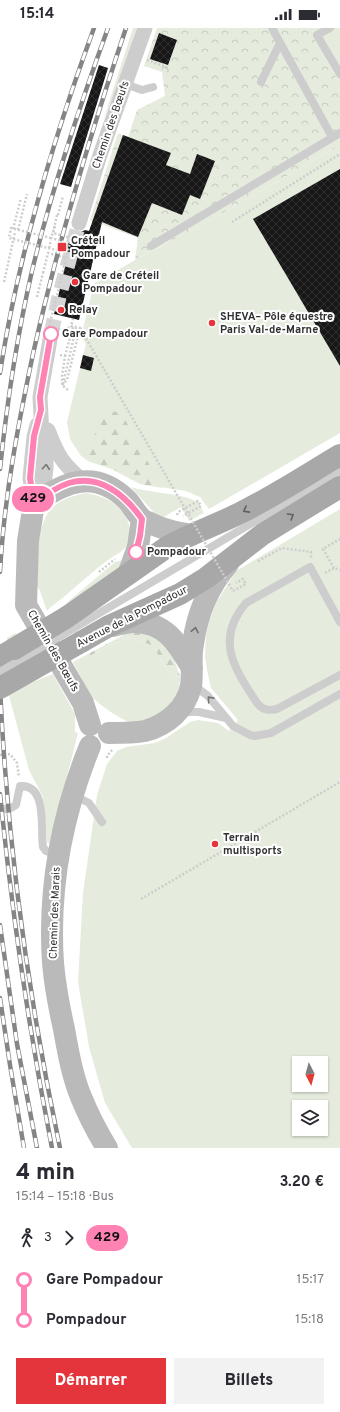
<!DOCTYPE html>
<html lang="fr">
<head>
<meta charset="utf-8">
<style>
	body { margin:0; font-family:Overpass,sans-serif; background:#f2f2f3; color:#2b2b33; height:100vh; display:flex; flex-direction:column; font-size:15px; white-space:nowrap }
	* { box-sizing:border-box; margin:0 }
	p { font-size:13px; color:#7c7c81 }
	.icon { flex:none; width:22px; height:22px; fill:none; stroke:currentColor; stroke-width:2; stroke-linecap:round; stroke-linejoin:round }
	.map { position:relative; height:1120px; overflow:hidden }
	.sheet { display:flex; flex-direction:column; background:#fff; flex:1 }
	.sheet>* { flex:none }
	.badge { padding:0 8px; border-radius:13px; font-size:14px; line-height:26px }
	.needle { width:26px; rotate:174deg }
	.controls { position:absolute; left:292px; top:1028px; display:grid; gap:8px }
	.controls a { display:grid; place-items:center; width:36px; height:36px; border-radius:0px; background:#fff; box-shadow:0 1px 3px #0004; font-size:20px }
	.map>.badge { position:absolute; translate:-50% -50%; box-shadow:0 0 0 2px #fff }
	.legs { display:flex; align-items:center; gap:6px; height:44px; padding:0 16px; font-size:13px }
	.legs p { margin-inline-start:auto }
	.head { display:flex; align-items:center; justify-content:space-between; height:68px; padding:0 16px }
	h1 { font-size:22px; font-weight:800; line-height:30px }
	.button { display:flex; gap:8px; margin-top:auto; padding:8px 16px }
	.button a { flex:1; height:46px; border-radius:0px; background:#e4353c; color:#fff; font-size:16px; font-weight:800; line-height:46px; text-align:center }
	.button a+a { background:#f2f2f3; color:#2b2b33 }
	ul { padding:0 16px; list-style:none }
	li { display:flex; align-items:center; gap:14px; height:40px; font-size:15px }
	li i { display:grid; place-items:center; width:6px; height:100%; margin:0 5px; background:currentColor }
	li i::after { content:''; width:10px; height:10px; margin:-5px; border:3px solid; border-radius:50%; background:#fff }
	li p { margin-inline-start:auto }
	li:first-child i { background:linear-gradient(#0000 50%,currentColor 0) }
	li:last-child i { background:linear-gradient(currentColor 50%,#0000 0) }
	.status { display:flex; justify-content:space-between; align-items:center; height:28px; padding:0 20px; background:#fff; direction:ltr }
	.status svg { height:11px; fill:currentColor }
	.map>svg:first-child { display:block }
	.grass { fill:#e5ecde; fill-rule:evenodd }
	.forest { fill:url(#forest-firs) }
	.park { fill:url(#park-crowns) }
	.building { fill:url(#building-cross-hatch) }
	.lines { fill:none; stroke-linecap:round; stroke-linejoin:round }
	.street-tunnel { stroke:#d6d6d6; stroke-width:15; stroke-dasharray:15 8; stroke-linecap:butt }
	.path { stroke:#cdcdcd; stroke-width:2.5; stroke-dasharray:2 2; stroke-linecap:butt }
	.lane { stroke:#cdcdcd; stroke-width:8 }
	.street { stroke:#cdcdcd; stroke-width:15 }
	.secondary { stroke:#bababa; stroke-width:22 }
	.primary { stroke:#a8a8a8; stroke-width:22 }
	.rail-casing { stroke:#858585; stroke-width:4.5 }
	.rail { stroke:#fff; stroke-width:3; stroke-dasharray:9; stroke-linecap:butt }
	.path-bridge { stroke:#cdcdcd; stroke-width:2.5; stroke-dasharray:2 2; stroke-linecap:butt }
	.lane-bridge { stroke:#cdcdcd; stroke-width:8 }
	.primary-bridge { stroke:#a8a8a8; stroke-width:22 }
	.oneway { stroke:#777 }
	.oneway2 { stroke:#606060 }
	.oneway3 { stroke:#6e6e6e }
	.line-1-casing { stroke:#fff; stroke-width:9 }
	.line-1 { stroke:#ff82b4; stroke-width:6 }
	.poi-dot { fill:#e4353c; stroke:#fff; stroke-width:1.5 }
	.stop-1-dot { fill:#fff; stroke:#ff82b4; stroke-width:2 }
	.labels { text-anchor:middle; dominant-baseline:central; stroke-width:4; stroke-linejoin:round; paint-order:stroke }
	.street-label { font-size:11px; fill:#303030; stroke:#fff }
	.poi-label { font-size:11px; font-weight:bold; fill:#303030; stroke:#fff; text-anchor:start }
	.stop-label { font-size:11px; font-weight:bold; fill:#303030; stroke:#fff; text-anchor:start }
</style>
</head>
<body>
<div class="status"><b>15:14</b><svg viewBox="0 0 49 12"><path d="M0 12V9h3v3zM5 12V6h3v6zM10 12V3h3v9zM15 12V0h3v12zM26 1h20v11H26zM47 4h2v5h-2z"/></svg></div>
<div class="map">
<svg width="340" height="1120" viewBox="0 0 340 1120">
	<defs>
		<pattern id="forest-firs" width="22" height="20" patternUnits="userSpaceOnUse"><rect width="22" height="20" fill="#e5ecde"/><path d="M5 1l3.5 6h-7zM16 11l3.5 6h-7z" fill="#c5cbbf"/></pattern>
		<pattern id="park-crowns" width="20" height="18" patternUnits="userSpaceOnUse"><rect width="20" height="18" fill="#e5ecde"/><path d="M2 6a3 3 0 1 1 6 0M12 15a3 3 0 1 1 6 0" fill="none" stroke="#c5cbbf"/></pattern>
		<pattern id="building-cross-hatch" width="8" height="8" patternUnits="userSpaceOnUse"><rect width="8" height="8" fill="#171717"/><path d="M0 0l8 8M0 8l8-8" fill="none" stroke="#303030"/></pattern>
	</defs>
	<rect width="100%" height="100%" fill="#fff"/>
	<path class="grass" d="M133 0H137L121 48 103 93Z
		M316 0H340V56L310 3Z
		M340 117V405L209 481 200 469 186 463 140 456 112 441 88 433 81 428 70 411 67 394 80 340 91 343 83 327 86 316 81 309 94 256 135 232 211 192Z
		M131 459C148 465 184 465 197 474 200 477 202 481 204 485L189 493 181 479 162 490 157 488Z
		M85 465C101 467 118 474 126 489 129 496 134 508 130 515 124 523 115 527 108 532 93 543 79 556 65 568 59 573 52 577 47 583L40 563 36 556C36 544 37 533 38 521 42 486 49 473 85 465Z
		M340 481V1120H132L105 1075 89 1019 78 954 83 865 97 767 107 736 117 723 126 719 155 715 166 710 190 694 198 692 218 695 229 703 238 692 211 660 207 642 205 628 206 607 209 594 216 575 236 543ZM299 1035H321V1057H299ZM299 1079H321V1101H299Z
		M128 531 118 546 58 587 8 617 7 610 14 606 24 605 57 586 70 572 115 534Z
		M128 609 154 618 163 637 175 650 180 648C181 669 168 685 148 692 145 693 140 696 136 695 124 695 103 679 94 671 88 666 80 642 77 634Z
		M53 646 75 686V704L78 705 50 816 47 814 43 769 29 742 8 664Z"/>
	<path class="forest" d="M107 381 122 386 162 460 140 456 112 441 88 433 86 425Z
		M133 602 161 608 173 628 180 648 175 650 163 637 154 618 128 609 77 634 92 670 73 634Z"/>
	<path class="park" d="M157 0H316L311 4 340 56V117L211 192 135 232 138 210 90 192 118 105 128 109 137 82 165 68 162 44 144 38Z"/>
	<path class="building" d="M159 5 177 12 168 37 150 31Z
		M99 37 108 40 71 159 60 156Z
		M123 107 171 125 166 137 190 146 197 126 215 133 200 171 190 167 182 187 152 175 138 209 102 194 79 292 54 286 67 230H64L69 209 71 210 74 202 77 204H81L85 202 89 203Z
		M340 141V338L253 191Z
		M83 327 94 330 91 343 80 340Z"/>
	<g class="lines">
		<path class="street-tunnel" d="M51 306 59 269 79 195"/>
		<path class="path" d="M147 32 166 39 168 44
			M57 187 53 205 71 210 66 231
			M58 187 63 168
			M232 194 340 126
			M13 201 21 170
			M18 202 27 166
			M92 215H94
			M49 220 51 212
			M43 245 48 225 66 230
			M4 254 15 204
			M37 269 43 245
			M64 302 71 298
			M60 327 65 328 62 348V357L68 362
			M65 328 73 299
			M63 356 76 300
			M62 357 67 352 80 300 71 298 73 291
			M177 487 178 484 198 473 201 478 183 488
			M258 533 282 520 311 524V531
			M334 540 323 521 340 511
			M99 544 115 531
			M325 545 334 540 340 542
			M233 563 246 556 243 551 236 555
			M0 727 10 726 17 735 19 749
			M107 730V728L112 722
			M141 871 340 754"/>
		<path class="lane" d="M272 0 332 109
			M330 0 317 7 340 46
			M261 54 280 15
			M125 56 142 62 153 59
			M151 218 340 105
			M340 594 310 539 246 575C214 612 235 641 257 675 263 682 268 683 277 681L340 647
			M74 600 340 443
			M192 656 208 668 233 698 250 707 255 708 271 705 340 666
			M182 684H199L226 690
			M73 767 89 775 102 794
			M2 781H9L16 777 20 758C48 756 40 801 43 819L46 823 57 827"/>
		<path class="street" d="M79 195 100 127 145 0
			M48 402C58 428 62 435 83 453
			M34 476 45 449 46 440V431L42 408 40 369 51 306
			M34 476 30 450 34 409 37 397"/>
		<path class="secondary" d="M129 544 138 519 142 491
			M113 598C120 596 127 594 134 594 166 594 178 616 192 640
			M90 697 83 675 26 577 28 513 34 476C65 453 95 441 127 472 132 477 136 486 142 491 144 493 148 494 150 495 164 502 175 504 191 507
			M109 705C120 705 134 705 145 703 167 697 186 681 191 658 193 644 190 630 193 616 197 587 208 559 228 536
			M90 718C62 787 48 860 53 935 55 957 59 979 64 1001 68 1023 72 1047 81 1069 88 1086 97 1104 107 1120"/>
		<path class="primary" d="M67 589 167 519C191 505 217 497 242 484 276 467 308 446 340 427
			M81 614 109 598 180 566 206 550 263 506 340 459
			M0 629 14 621"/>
		<g class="rail-casing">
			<path id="rail" d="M0 345C18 227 53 112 94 0
				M0 441C7 374 17 308 32 243 52 160 79 80 108 0
				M0 544C4 470 18 397 33 326 58 215 90 107 126 0
				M0 659C7 814 28 968 60 1120
				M0 766C12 885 29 1003 52 1120
				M0 897 17 1016 37 1120
				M0 970 10 1037 24 1120"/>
		</g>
		<use href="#rail" class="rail"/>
		<path class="path-bridge" d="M55 198 51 210 69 215
			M51 210 11 200 9 210 67 225
			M80 300 233 563
			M64 302 49 299 66 231"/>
		<path class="lane-bridge" d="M0 644 74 600"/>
		<path class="primary-bridge" d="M14 621 67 589
			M0 660 81 614"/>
	</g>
	<defs><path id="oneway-chevron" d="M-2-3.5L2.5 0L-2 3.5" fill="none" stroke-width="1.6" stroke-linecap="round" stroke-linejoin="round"/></defs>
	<g class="oneway">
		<use href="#oneway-chevron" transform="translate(46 439) rotate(-86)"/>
		<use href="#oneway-chevron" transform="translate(210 671) rotate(-132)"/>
	</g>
	<g class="oneway2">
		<use href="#oneway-chevron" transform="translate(246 482) rotate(152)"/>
		<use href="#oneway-chevron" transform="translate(291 488) rotate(-31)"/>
	</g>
	<use class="oneway3" href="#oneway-chevron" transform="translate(195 602) rotate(-79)"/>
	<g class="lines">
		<g class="line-1-casing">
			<path id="line-1" d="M51 306 40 369 41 382 34 408 30 450 34 476C44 468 56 459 69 455 100 446 125 467 142 491L140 508 136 524"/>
		</g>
		<use href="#line-1" class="line-1"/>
	</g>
	<g class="poi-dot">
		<rect x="57" y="214" width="10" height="10" rx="2"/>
		<circle cx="75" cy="254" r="4"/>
		<circle cx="61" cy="282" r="4"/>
		<circle cx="212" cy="295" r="4"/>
		<circle cx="215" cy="816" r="4"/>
	</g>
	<g class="stop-1-dot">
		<circle cx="51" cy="306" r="7"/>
		<circle cx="136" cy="524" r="7"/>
	</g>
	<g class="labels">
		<g class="street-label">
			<text transform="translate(111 97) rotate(-71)">Chemin des Bœufs</text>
			<text transform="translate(132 589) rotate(-27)">Avenue de la Pompadour</text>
			<text transform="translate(53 623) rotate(60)">Chemin des Bœufs</text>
			<text transform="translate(55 885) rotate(-88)">Chemin des Marais</text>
		</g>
		<g class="poi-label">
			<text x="71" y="213">Créteil<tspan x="71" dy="13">Pompadour</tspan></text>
			<text x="83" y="248">Gare de Créteil<tspan x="83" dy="13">Pompadour</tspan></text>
			<text x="69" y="282">Relay</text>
			<text x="220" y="289">SHEVA– Pôle équestre<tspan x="220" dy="13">Paris Val-de-Marne</tspan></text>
			<text x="223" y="810">Terrain<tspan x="223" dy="13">multisports</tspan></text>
		</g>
		<g class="stop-label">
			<text x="62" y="306">Gare Pompadour</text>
			<text x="147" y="524">Pompadour</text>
		</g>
	</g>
</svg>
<div class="controls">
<a><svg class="needle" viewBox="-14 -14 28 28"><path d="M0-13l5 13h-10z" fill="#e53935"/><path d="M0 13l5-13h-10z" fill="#7c7c81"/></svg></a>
<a><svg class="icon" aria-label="layers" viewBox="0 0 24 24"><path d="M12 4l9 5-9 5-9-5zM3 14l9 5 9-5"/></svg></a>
</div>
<b class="badge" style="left:33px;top:471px;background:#ff82b4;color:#111">429</b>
</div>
<section class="sheet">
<div class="head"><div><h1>4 min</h1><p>15:14 – 15:18 · Bus</p></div><b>3.20 €</b></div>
<div class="legs"><svg class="icon" aria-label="walk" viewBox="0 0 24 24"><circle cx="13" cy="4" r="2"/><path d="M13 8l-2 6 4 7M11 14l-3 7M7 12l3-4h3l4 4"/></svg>3<svg class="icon" aria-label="forward" viewBox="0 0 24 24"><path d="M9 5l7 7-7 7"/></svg><b class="badge" style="background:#ff82b4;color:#111">429</b></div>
<ul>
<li><i style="color:#ff82b4"></i><b>Gare Pompadour</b><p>15:17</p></li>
<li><i style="color:#ff82b4"></i><b>Pompadour</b><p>15:18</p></li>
</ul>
<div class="button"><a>Démarrer</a><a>Billets</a></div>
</section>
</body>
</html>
